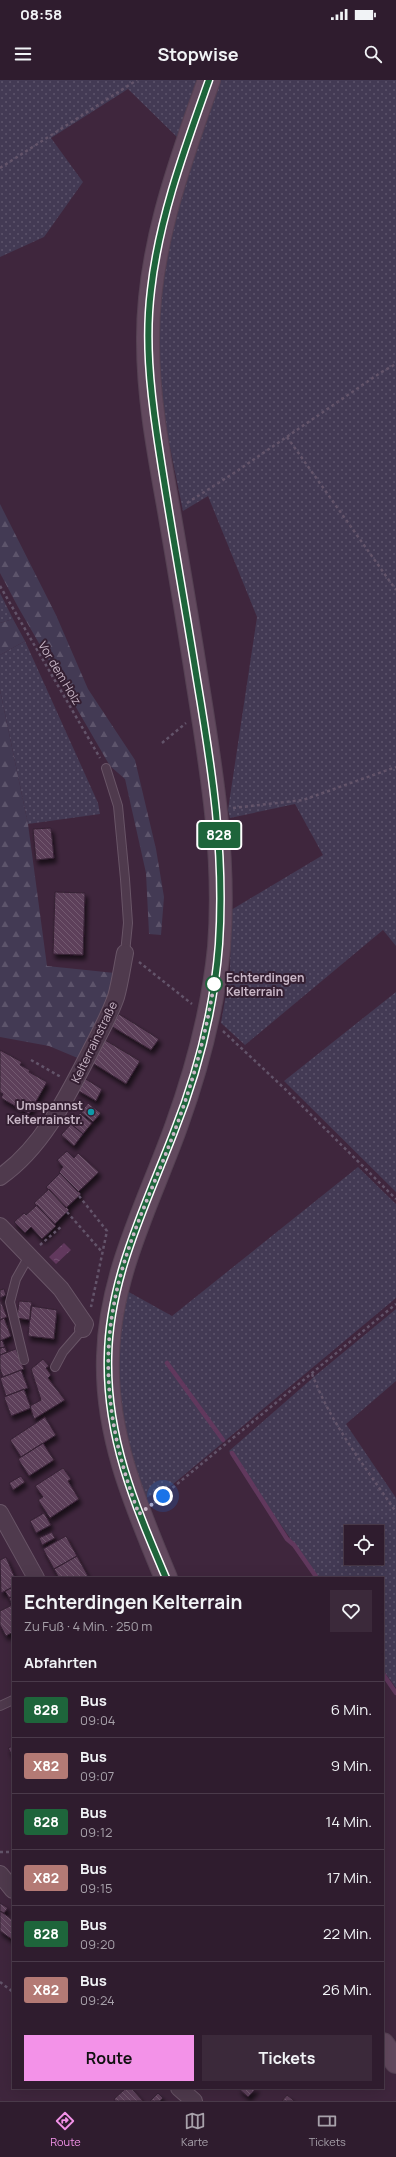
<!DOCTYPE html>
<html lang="de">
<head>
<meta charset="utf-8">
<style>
	body { margin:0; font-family:Manrope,sans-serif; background:#3b293a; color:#f1f3f6; height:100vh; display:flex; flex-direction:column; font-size:15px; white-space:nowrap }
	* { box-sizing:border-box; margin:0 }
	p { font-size:13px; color:#a7a1aa }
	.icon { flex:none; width:22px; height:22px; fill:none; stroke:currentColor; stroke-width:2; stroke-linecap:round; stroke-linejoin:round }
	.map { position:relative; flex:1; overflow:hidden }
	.side { position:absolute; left:12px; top:1497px; width:372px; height:512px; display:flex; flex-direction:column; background:#2f1c2e; border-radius:0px; box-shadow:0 4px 16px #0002,0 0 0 1px #4a3a4a }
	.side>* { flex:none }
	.badge { padding:0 8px; border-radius:3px; font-size:14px; line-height:26px }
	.controls { position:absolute; left:344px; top:1445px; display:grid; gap:8px }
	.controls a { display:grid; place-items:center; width:40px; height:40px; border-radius:0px; background:#2f1c2e; box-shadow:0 4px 16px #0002,0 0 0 1px #4a3a4a; font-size:20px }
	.you { position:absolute; width:20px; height:20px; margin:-10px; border:3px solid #fff; border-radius:50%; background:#1a73e8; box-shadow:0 0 0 6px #1a73e833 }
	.map>.badge { position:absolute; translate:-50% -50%; box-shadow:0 0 0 2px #fff }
	h2 { padding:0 12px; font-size:15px; line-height:36px }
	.round { display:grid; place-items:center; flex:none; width:42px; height:42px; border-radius:0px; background:#3b293a }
	.headline { display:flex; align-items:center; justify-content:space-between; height:68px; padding:0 12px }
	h1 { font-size:19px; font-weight:700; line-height:30px }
	.action { display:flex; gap:8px; margin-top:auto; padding:8px 12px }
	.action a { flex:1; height:46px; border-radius:0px; background:#f392e8; color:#111; font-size:16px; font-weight:700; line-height:46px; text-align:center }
	.action a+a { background:#3b293a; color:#f1f3f6 }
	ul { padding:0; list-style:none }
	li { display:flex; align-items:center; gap:12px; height:56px; padding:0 12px; border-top:1px solid #4a3a4a }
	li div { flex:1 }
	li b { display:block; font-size:15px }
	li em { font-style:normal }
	li .badge { min-width:44px; font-weight:700; text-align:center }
	.status { display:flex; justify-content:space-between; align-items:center; height:28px; padding:0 20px; background:#2f1c2e; direction:ltr }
	.status svg { height:11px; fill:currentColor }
	header { display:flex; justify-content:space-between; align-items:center; height:52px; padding:0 12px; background:#2f1c2e; font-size:18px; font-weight:700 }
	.tab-bar { display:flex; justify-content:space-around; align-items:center; height:56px; border-top:1px solid #4a3a4a; background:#2f1c2e; font-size:11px; color:#a7a1aa }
	.tab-bar a { display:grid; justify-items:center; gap:2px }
	.tab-bar .current { color:#f392e8 }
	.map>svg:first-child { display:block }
	.grass { fill:url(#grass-dots); fill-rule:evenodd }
	.forest { fill:url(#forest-firs) }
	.water { fill:url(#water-ripples) }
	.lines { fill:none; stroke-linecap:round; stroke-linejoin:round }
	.stream { stroke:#61385d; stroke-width:4.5 }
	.building { fill:url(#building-back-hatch); stroke:#362134; filter:url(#shadow) }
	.lane-casing { stroke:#695567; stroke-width:10 }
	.street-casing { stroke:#695567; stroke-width:18 }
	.secondary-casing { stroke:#554153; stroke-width:24 }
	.path { stroke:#63546a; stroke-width:2.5; stroke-dasharray:3 3; stroke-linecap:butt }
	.lane { stroke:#4f3a4d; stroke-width:8 }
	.street { stroke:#4f3a4d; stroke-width:16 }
	.secondary { stroke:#62495e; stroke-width:22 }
	.line-casing { stroke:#fff; stroke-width:9 }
	.line { stroke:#1e653b; stroke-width:6 }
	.walk { stroke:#c9b7c7; stroke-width:4; stroke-dasharray:0 7.2 }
	.stop-dot { fill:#fff; stroke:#1e653b; stroke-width:2 }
	.culture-dot { fill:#0f9aa8; stroke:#341f32; stroke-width:1.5 }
	.labels { text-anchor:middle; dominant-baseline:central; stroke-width:4; stroke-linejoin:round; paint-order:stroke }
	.street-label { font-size:12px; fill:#c9b7c7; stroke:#341f32 }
	.stop-label { font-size:12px; font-weight:bold; fill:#c9b7c7; stroke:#341f32; text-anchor:start }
	.poi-label { font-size:12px; font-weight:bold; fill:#c9b7c7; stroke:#341f32; text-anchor:end }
</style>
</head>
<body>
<div class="status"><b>08:58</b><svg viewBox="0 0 49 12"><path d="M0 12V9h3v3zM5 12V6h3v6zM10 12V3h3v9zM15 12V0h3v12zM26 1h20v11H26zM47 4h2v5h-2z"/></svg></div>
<header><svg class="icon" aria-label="menu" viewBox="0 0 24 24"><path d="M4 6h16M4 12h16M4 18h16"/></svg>Stopwise<svg class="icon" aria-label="search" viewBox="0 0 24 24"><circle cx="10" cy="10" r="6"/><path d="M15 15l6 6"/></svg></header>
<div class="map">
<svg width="396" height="2021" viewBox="0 0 396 2021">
	<defs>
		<pattern id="grass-dots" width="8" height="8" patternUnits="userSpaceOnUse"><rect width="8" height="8" fill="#433a54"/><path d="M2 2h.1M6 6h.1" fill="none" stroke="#5d546b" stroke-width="1.8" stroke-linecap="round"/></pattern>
		<pattern id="forest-firs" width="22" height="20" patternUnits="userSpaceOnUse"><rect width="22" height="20" fill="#433a54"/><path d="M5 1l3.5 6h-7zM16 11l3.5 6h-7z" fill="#5d546b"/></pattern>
		<pattern id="water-ripples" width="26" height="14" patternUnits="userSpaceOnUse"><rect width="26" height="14" fill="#61385d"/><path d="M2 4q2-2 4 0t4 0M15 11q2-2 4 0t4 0" fill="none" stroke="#765373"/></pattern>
		<pattern id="building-back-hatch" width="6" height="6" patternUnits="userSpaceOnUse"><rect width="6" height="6" fill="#5d415a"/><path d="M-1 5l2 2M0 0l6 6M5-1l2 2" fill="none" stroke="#735a70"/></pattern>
		<filter id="shadow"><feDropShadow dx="2.5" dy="4.5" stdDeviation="2" flood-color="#0009"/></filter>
	</defs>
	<rect width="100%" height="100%" fill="#3f263d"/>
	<path class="grass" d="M0 0H201L180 60 128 9 51 58 83 102 44 157 0 177Z
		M217 0H396V866L383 850 245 965 221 943 230 891 231 830 323 775 295 724 230 738 228 730 257 537 208 416 183 431 161 323 156 248 163 185 184 97Z
		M0 513 13 539 0 543Z
		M25 561 98 723 100 734 28 744 0 610V575Z
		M396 912V1112L284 1001Z
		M358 1087 396 1124V1218L172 1405 142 1420 119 1333 117 1267 127 1211 172 1236Z
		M396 1229V1301L346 1344 396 1418V1608L383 1590V1498H318L229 1371 316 1295ZM351 1452H377V1478H351Z"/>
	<path class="forest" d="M0 424 56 535 88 609 135 680 156 769 164 817 161 855 149 854 146 793 125 699 110 686 18 527 0 493Z
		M13 539 25 561 0 575V543Z
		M0 610 28 744 47 886 115 893 106 930 80 979 49 966 0 957Z"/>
	<path class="water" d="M64 1163 71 1170 56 1184 49 1177Z"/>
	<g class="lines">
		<path class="stream" d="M167 1283 223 1360
			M232 1373 287 1459 294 1465 317 1498
			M383 1594 396 1613"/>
	</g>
	<path class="building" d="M51 748 54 778 36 780 33 749Z
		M55 812 85 813 83 875 53 874Z
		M119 934 159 959 151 970 111 946Z
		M105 960 140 981 126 1004 91 982Z
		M0 970 22 982 20 985 30 990 29 992 47 1002 29 1034 1 1018 3 1014 0 1012Z
		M84 998 102 1009 96 1021 77 1010Z
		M88 1023 101 1033 93 1042 81 1032Z
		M80 1033 92 1043 83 1054 71 1044Z
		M71 1044 83 1054 74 1066 61 1055Z
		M67 1071 74 1078 78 1073 99 1092 78 1112 59 1092 63 1087 57 1080Z
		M60 1093 81 1114 66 1128 46 1107Z
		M49 1109 69 1130 55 1144 34 1123Z
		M37 1125 56 1146 42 1159 31 1147 25 1153 14 1142 24 1133 26 1135Z
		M4 1209 6 1215 0 1218V1210Z
		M0 1219 7 1237 0 1240Z
		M19 1221 32 1222 30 1240 17 1238Z
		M31 1226 57 1230 54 1259 28 1256Z
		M4 1238 11 1256 0 1261V1240Z
		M2 1260 5 1267 0 1268V1261Z
		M5 1267 7 1272 0 1275V1268Z
		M16 1269 24 1289 3 1297 0 1289V1275Z
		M43 1279 49 1286 46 1288 51 1295 48 1298 65 1320 34 1339 30 1326 41 1320 31 1289Z
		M21 1290 28 1308 6 1316 0 1298Z
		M24 1309 31 1328 11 1336 4 1317Z
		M45 1337 56 1355 21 1377 10 1360Z
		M43 1363 54 1380 29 1396 18 1379Z
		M63 1388 71 1399 68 1401 79 1419 50 1438 38 1420 43 1417 35 1406Z
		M21 1396 25 1402 13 1410 9 1403Z
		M44 1433 51 1445 36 1453 30 1441Z
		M52 1452 55 1458 42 1465 39 1458Z
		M66 1456 77 1476 54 1489 43 1469Z
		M77 1476 88 1496 84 1498H59L54 1489Z
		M6 1477 15 1498H13V1507L1 1513 0 1480Z
		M13 1507V1516L9 1518 5 1511Z
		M13 1516V1525H12L9 1518Z
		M12 1525 13 1552 6 1556 0 1545V1531Z
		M13 1666V1677L8 1668Z
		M0 1823 8 1828 4 1833 0 1831Z
		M0 1831 13 1840V1860L0 1851Z
		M126 2008H131L143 2021H115L114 2019Z
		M238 2008H257L248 2017Z
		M158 2013 163 2018 160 2021H150Z
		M287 2015 294 2021H282Z"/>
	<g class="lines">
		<g class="lane-casing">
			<path id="lane" d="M106 688 118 726 125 799 128 843 125 873
				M24 1280 10 1222 16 1199 29 1176
				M55 1287 63 1272 83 1249
				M0 1626 13 1620"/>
		</g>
		<g class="street-casing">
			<path id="street" d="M0 1097C42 1068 67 1017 90 972 99 954 109 937 116 917 120 903 122 888 125 873
				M0 1146 61 1209 85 1244 83 1249
				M0 1433 36 1498
				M0 1794 13 1810
				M179 2008 194 2021"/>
		</g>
		<g class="secondary-casing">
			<path id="secondary" d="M166 1498C136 1426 105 1355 108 1276 110 1194 149 1122 176 1047 197 989 213 929 219 867 226 779 212 693 198 606 189 548 179 489 169 431 159 375 148 319 148 262 147 171 179 84 209 0
				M383 1964 396 1982"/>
		</g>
		<path class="path" d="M0 88 137 0
			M287 357 396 510
			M187 423 234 393 380 293 396 284
			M0 506 100 678
			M162 663 186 643
			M233 728 303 720 396 687
			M139 882 192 924
			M223 951 285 1009 396 1119
			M31 980 61 997
			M79 1116 107 1151 91 1227
			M67 1132 103 1173
			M40 1165 62 1146
			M312 1294C331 1344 366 1388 396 1432
			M154 1423 396 1224
			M0 1772H13
			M0 1902 13 1912"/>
		<use href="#lane" class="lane"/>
		<use href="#street" class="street"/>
		<use href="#secondary" class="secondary"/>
	</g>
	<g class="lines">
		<g class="line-casing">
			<path id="line" d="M166 1498C135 1425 106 1358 108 1277 109 1198 146 1125 174 1052 198 992 214 928 219 864 225 773 212 689 197 600 184 518 169 437 157 355 150 307 145 259 151 210 159 138 185 68 209 0"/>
		</g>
		<use href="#line" class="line"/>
		<path class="walk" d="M163 1416 139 1434C113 1367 100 1295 114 1224 125 1163 154 1107 175 1050 193 1002 206 954 214 904"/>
	</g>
	<circle class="stop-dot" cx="214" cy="904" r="8"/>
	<circle class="culture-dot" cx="91" cy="1032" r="4"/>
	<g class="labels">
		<g class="street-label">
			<text transform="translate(60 593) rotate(59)">Vor dem Holz</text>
			<text transform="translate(94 962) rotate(-64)">Kelterrainstraße</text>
		</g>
		<g class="stop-label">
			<text x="226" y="897">Echterdingen<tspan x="226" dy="14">Kelterrain</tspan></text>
		</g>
		<g class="poi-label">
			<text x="83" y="1025">Umspannst<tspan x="83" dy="14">Kelterrainstr.</tspan></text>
		</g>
	</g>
</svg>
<div class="controls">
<a><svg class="icon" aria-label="locate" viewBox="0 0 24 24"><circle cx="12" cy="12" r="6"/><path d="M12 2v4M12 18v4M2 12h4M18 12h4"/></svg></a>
</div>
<div class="you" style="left:163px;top:1416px"></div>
<b class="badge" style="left:219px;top:755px;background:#1e653b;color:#fff">828</b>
<section class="side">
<div class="headline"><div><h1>Echterdingen Kelterrain</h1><p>Zu Fuß · 4 Min. · 250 m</p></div><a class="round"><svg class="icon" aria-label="heart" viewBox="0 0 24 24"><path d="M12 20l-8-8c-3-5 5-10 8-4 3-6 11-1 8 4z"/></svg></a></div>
<h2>Abfahrten</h2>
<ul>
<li><span class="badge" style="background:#1e653b;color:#fff">828</span><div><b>Bus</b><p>09:04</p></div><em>6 Min.</em></li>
<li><span class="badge" style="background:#b47a75;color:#fff">X82</span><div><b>Bus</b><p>09:07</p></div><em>9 Min.</em></li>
<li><span class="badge" style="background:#1e653b;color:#fff">828</span><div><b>Bus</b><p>09:12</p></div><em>14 Min.</em></li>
<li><span class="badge" style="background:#b47a75;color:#fff">X82</span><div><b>Bus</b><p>09:15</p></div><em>17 Min.</em></li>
<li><span class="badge" style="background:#1e653b;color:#fff">828</span><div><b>Bus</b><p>09:20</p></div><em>22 Min.</em></li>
<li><span class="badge" style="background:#b47a75;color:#fff">X82</span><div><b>Bus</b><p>09:24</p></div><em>26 Min.</em></li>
</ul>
<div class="action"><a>Route</a><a>Tickets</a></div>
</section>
</div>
<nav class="tab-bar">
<a class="current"><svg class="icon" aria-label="directions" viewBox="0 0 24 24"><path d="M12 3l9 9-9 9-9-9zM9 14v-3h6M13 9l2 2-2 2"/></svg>Route</a>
<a><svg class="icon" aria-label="map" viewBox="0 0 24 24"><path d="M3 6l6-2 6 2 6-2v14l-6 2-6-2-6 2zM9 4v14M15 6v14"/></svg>Karte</a>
<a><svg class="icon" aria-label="tickets" viewBox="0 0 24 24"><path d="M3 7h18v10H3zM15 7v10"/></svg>Tickets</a>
</nav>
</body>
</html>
